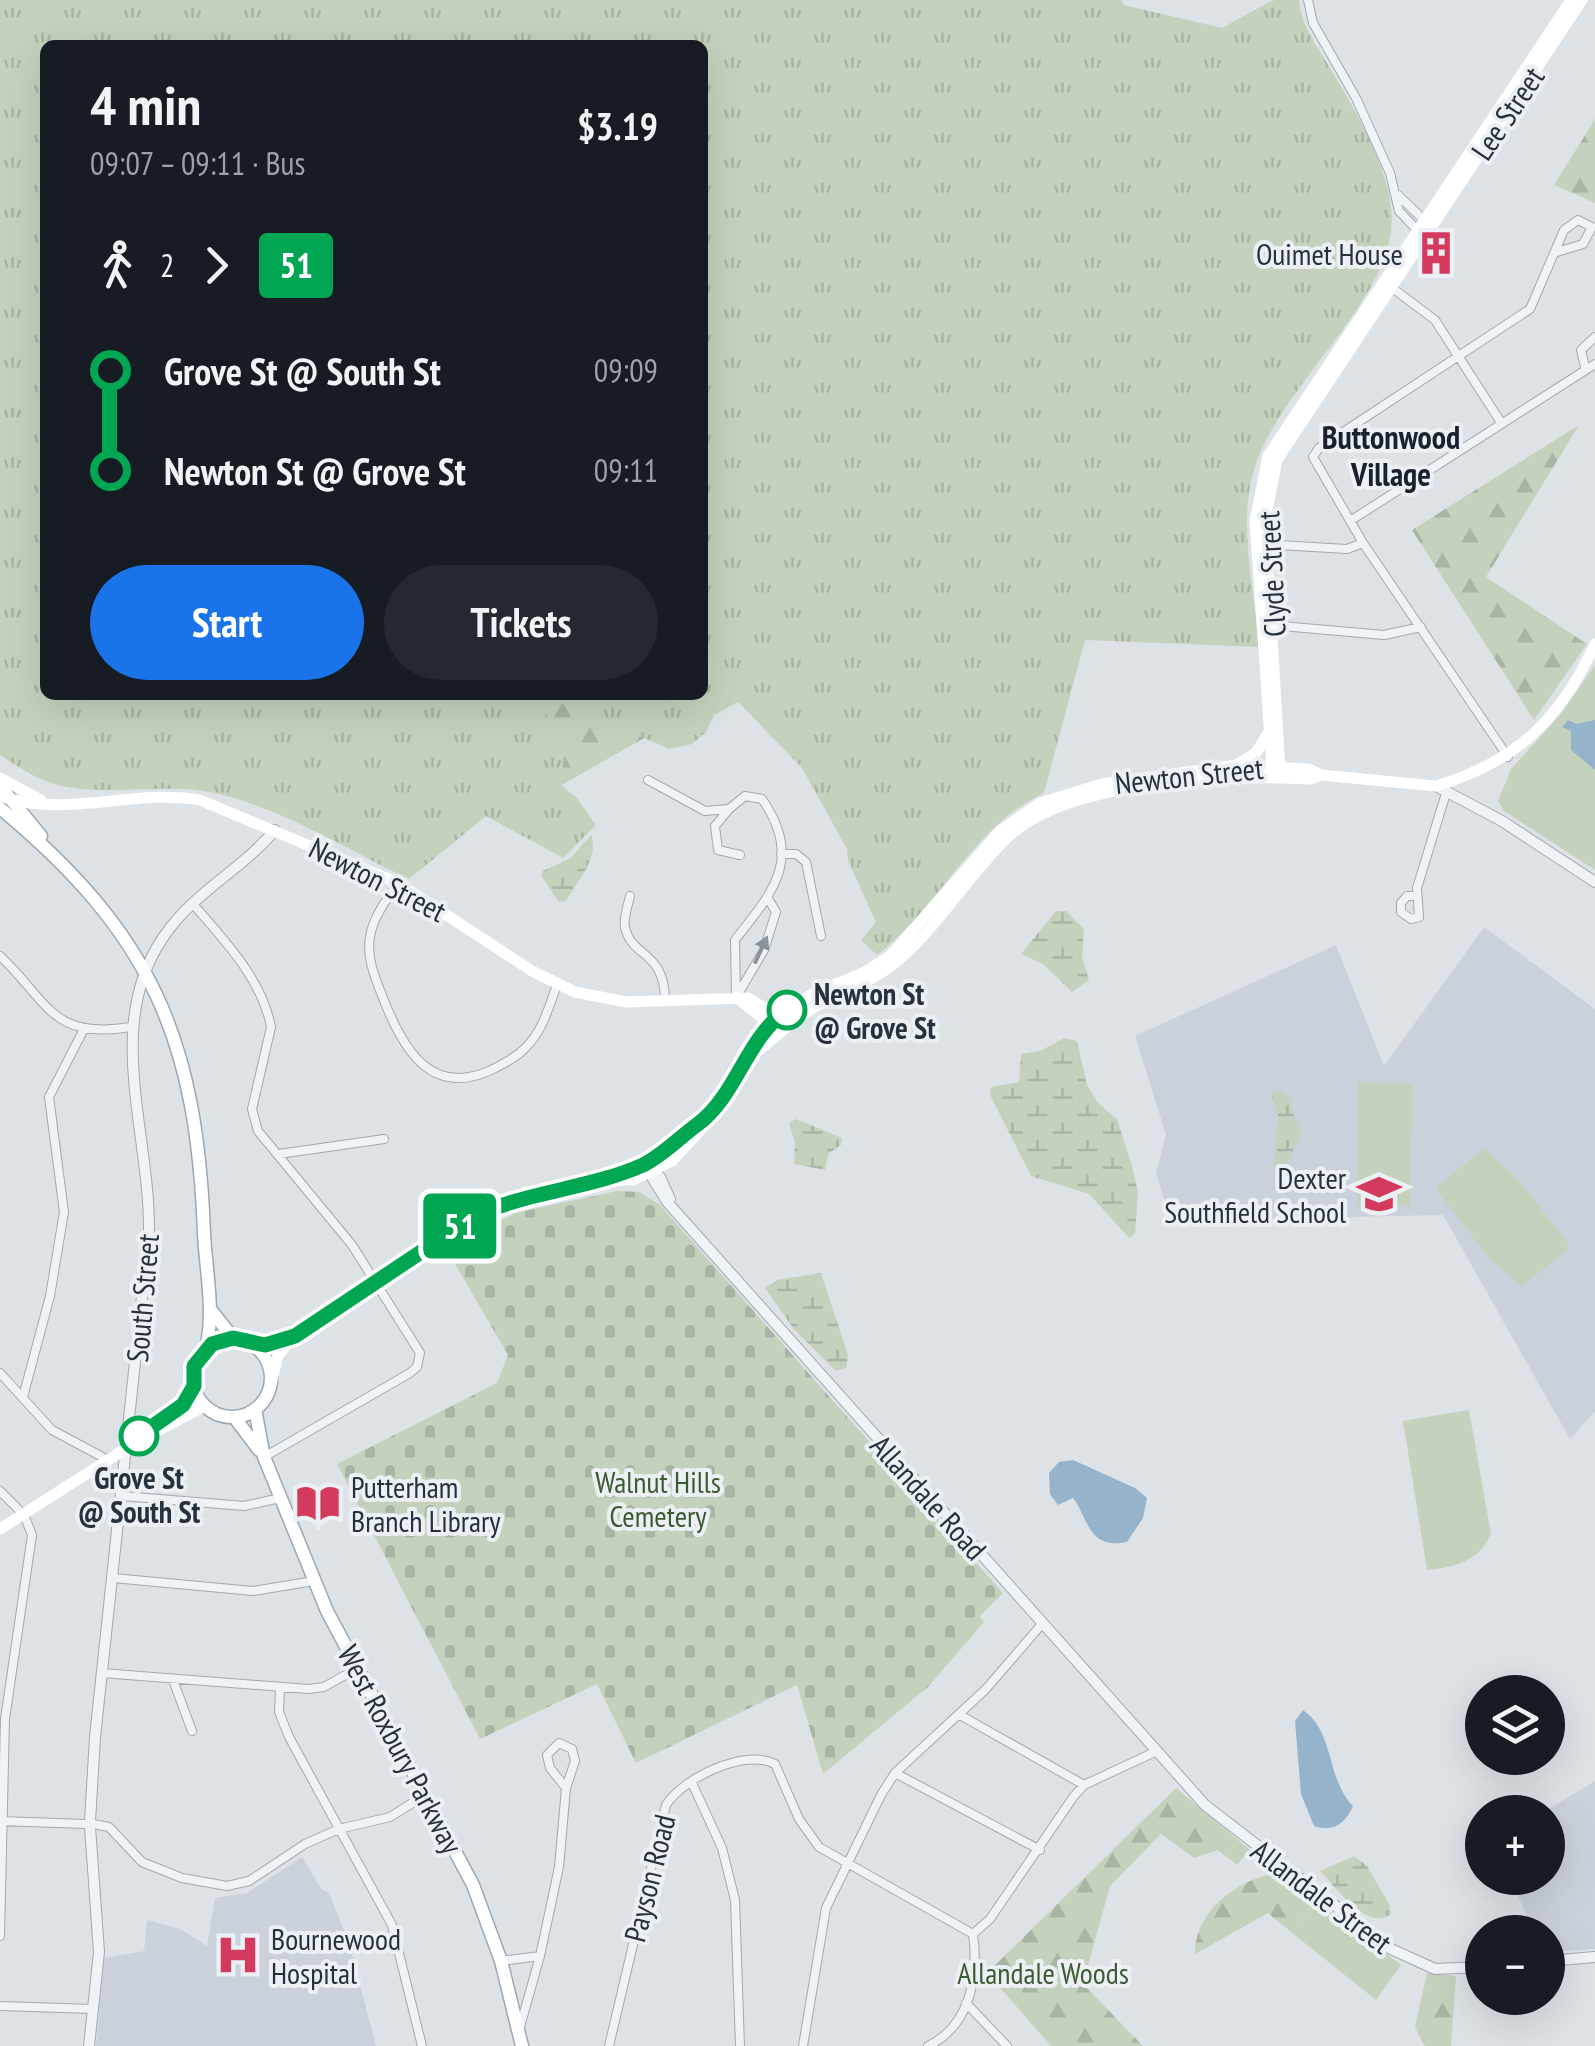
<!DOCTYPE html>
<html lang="en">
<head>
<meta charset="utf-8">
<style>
	body { margin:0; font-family:"PT Sans Narrow",sans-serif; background:#242831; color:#f1f3f6; height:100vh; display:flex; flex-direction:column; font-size:38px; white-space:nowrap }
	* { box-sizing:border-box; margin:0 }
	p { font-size:32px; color:#9ea1a6 }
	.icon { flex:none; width:55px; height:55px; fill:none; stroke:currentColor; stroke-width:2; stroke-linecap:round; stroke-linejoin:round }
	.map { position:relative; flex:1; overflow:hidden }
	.drawer { position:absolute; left:40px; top:40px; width:668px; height:660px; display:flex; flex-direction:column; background:#171b24; border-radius:15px; box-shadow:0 10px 40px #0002 }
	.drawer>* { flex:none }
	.badge { padding:0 20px; border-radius:8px; font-size:35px; line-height:65px }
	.tools { position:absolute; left:1465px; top:1675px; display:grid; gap:20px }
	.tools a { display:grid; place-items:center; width:100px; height:100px; border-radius:50%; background:#171b24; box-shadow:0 10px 40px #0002; font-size:50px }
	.map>.badge { position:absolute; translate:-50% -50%; box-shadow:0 0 0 5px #fff }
	.legs { display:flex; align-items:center; gap:15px; height:110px; padding:0 50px; font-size:32px }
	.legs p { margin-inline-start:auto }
	.head { display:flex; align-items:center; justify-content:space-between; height:170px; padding:0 50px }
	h1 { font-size:55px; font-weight:600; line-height:75px }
	.cta { display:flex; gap:20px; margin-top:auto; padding:20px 50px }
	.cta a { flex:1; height:115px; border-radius:60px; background:#1a73e8; color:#fff; font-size:40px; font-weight:600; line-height:115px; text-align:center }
	.cta a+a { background:#242831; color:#f1f3f6 }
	ul { padding:0 50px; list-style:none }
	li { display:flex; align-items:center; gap:35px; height:100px; font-size:38px }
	li i { display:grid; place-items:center; width:15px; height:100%; margin:0 12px; background:currentColor }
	li i::after { content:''; width:25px; height:25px; margin:-12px; border:8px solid; border-radius:50%; background:#171b24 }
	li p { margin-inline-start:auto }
	li:first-child i { background:linear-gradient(#0000 50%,currentColor 0) }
	li:last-child i { background:linear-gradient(currentColor 50%,#0000 0) }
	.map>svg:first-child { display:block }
	.built { fill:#cbd1da }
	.grass { fill:url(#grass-tufts); fill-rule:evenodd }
	.forest { fill:url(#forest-firs) }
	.wetland { fill:url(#wetland-marsh) }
	.cemetery { fill:url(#cemetery-stones) }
	.green { fill:#c4d2bd }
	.water { fill:#95b3ca }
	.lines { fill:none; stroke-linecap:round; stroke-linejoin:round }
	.minor-casing { stroke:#a2a9b1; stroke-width:10 }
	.tertiary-casing { stroke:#a2a9b1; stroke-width:12 }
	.primary-casing { stroke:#9ba7b4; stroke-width:15 }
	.minor { stroke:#eff2f6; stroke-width:8 }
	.tertiary { stroke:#eff2f6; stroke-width:10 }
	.secondary { stroke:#fff; stroke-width:11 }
	.primary { stroke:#fff; stroke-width:12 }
	.oneway { fill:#8a929a }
	.line-1-casing { stroke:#fff; stroke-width:22 }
	.line-1 { stroke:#00a651; stroke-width:15 }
	.stop-1-dot { fill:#fff; stroke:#00a651; stroke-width:5 }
	.labels { text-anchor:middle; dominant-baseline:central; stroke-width:8; stroke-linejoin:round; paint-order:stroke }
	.street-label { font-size:30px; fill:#26313e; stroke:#ecf0f5 }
	.poi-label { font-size:30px; fill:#26313e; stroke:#ecf0f5; text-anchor:end }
	.stop-label { font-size:30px; font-weight:bold; fill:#26313e; stroke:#ecf0f5; text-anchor:start }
	.park-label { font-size:30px; fill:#3d5b32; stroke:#ecf0f5 }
	.neighbourhood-label { font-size:32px; font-weight:bold; fill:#18222f; stroke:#ecf0f5 }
</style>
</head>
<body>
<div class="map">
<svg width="1595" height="2046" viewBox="0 0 1595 2046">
	<defs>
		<pattern id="grass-tufts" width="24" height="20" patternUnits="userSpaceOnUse" patternTransform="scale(2.5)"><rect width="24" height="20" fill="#c4d2bd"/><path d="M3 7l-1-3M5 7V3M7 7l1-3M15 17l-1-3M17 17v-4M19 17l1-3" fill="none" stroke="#a8b5a4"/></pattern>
		<pattern id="forest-firs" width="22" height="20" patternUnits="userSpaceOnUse" patternTransform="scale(2.5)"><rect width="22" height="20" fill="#c4d2bd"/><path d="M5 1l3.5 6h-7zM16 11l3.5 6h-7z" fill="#a8b5a4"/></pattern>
		<pattern id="wetland-marsh" width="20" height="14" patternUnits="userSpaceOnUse" patternTransform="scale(2.5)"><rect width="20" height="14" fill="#c4d2bd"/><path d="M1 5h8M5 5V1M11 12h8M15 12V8" fill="none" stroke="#a8b5a4"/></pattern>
		<pattern id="cemetery-stones" width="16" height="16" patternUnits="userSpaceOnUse" patternTransform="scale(2.5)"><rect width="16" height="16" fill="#c4d2bd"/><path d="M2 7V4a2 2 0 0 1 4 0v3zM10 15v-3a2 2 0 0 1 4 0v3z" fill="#a8b5a4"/></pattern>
	</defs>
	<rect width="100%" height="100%" fill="#dde2e7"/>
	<path class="built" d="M1484 927 1595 1009V1411L1570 1439 1443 1215 1171 1221 1156 1173 1166 1135 1135 1036 1336 945 1384 1066Z
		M1595 1781V1949L1548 1952V1932H1533L1511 1878H1548V1812H1544Z
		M302 1857 322 1890 329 1893 349 1943 376 2046H96L104 1958 144 1951 147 1920 180 1929 207 1946 215 1898 247 1893Z"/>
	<path class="grass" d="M0 0H1121L1124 5 1222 28 1273 0H1299C1301 26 1317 46 1330 68 1356 112 1397 177 1391 230 1382 310 1276 391 1253 473 1238 527 1255 591 1259 647L1085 640 1044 793C972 827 939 908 877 955L861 940 876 922 848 861 847 849 802 768 738 702 714 715 706 732 692 744 669 749 644 738 561 785 577 798 596 825 563 858 486 816 409 879C345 849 285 809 214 793 162 782 105 798 54 784 34 778 17 766 0 755ZM45 45H702V695H45Z"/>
	<path class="forest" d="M1595 119V203L1554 185Z
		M1579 425 1486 577 1587 644 1534 720 1412 530Z
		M535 695H566C574 730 617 728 644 738L560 786 565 749Z
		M1176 1788 1250 1850 1237 1865 1218 1850 1194 1858 1161 1834 1110 1886 1083 1984 1143 2046H1051L987 1973Z
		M1272 1874 1315 1901 1291 1932 1268 1913 1195 1954C1194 1914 1233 1882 1272 1874Z
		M1427 1973 1456 1976 1451 2046H1425L1415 2027Z"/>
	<path class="wetland" d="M591 835C600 857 577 882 566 901L559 902 541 876 543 871 571 858Z
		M1056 911H1066L1084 929 1082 957 1089 980 1072 992 1043 964 1021 954Z
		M1064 1038 1077 1041 1087 1085 1098 1103 1117 1119 1132 1166 1138 1192 1135 1234 1129 1238 1089 1194 1031 1176 990 1095 991 1087 1019 1082 1021 1054 1040 1051Z
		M1278 1090 1288 1097 1301 1136 1278 1178 1274 1166 1278 1115 1271 1094Z
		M796 1119 842 1138 841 1145 828 1154 825 1170 794 1164 795 1143 789 1123Z
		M821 1273 848 1355 846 1368 836 1371 793 1328 765 1288 777 1280Z
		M1354 1856 1367 1866 1390 1906 1391 1914C1367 1932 1336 1887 1320 1871Z"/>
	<path class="cemetery" d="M617 1191 639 1192 659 1204 1003 1593 980 1616 984 1622 928 1687 823 1774 797 1685 636 1763 597 1684 480 1739 337 1464 497 1383 508 1355 447 1250 515 1213Z"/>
	<path class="green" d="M1595 665V870L1504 811 1498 801 1511 769 1561 714Z
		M1358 1083 1412 1084 1410 1205H1357Z
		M1484 1148 1517 1178 1568 1243V1249L1522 1287 1489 1258 1438 1192 1437 1187Z
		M1469 1410 1491 1534C1478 1562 1455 1567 1427 1570L1403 1421Z
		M1315 1901 1401 1965 1376 2000 1291 1932Z"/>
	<path class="water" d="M1568 720 1577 724 1595 720V770L1571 750V731L1562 727Z
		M1073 1460 1135 1488 1147 1498 1143 1518 1127 1542C1088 1550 1089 1519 1073 1498L1058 1505 1050 1494 1049 1473 1059 1462Z
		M1303 1710C1335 1732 1326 1779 1353 1806 1346 1823 1333 1833 1314 1826L1301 1794 1295 1721Z"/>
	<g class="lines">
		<g class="minor-casing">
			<path id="minor" d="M1308 0 1313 23 1356 98 1390 173 1399 211 1420 233
				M1398 195 1427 223
				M1391 287 1435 320 1500 421
				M1585 367 1581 350 1595 337
				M1350 521 1595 364
				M1262 544 1347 549 1363 543
				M1270 625 1384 635 1421 627
				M1508 757 1363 543 1313 457 1319 448 1530 309 1564 230 1578 220 1592 227 1583 244 1557 252
				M648 780 705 811 729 809 715 826 718 850 740 855
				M729 809 745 796 762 799C804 859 772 893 735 940L736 997
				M781 854H796L806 862 821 936
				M398 883C387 899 373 917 370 937 366 960 377 982 385 1003 404 1050 431 1096 489 1071 501 1065 518 1057 527 1046 543 1030 549 1006 557 985
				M630 896C628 905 623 919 625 927 631 958 665 950 665 1001
				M1416 896H1407L1401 903V912L1411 919 1419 917 1417 888 1447 790
				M193 904C224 940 262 979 271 1027L252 1109 258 1131 352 1245 420 1353 417 1367 410 1373 264 1457
				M0 956C49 1002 51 1040 131 1027
				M738 994 764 950 776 912 769 900
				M279 1154 384 1139
				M0 1373 52 1430 108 1460
				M23 1397 50 1296 64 1212 49 1097 84 1029
				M0 1491 24 1515 32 1535 5 1719 0 1936
				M123 1496 244 1506 280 1498
				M113 1578 253 1591 314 1581
				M102 1673 309 1689 324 1687 356 1669
				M173 1680 192 1731
				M280 1689 279 1712 289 1737 392 1925 422 2046
				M960 1715 1084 1785
				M895 1773 1040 1850
				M692 1783 722 1848 735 1900 740 2046
				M0 1821 86 1824
				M93 1824 109 1827 142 1862 182 1878 227 1886 249 1881 305 1844 339 1829 390 1817 425 1795
				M501 1961 540 1956 559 1867 566 1788 575 1761 572 1749 559 1743 547 1755 550 1768 566 1788
				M966 2003 1007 2046
				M0 2006 92 2009
				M520 2027 540 1956
				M609 2046 666 1805C683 1778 745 1748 775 1764L799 1819 819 1847 973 1934
				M803 2046 826 1908 881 1795 895 1773 985 1690 1042 1624
				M928 2046C970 2026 979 1977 973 1934L990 1919 1074 1796 1084 1785 1157 1751"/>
		</g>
		<g class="tertiary-casing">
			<path id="tertiary" d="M1436 786 1502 821 1595 882
				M650 1167 660 1177 670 1199
				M647 1169 668 1203 1205 1805 1391 1949 1435 1969 1482 1967
				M90 1821 95 1737 149 1231C150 1129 100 1017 170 928 199 890 244 867 275 830
				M1548 1961 1595 1957
				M89 2046 99 1952 90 1827"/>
		</g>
		<g class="primary-casing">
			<path id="primary" d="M0 786 41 836
				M0 808C152 934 197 1039 204 1234 206 1272 215 1312 206 1348
				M210 1309 233 1338
				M193 1378a39 39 0 1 1 78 0a39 39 0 1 1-78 0Z
				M255 1409 264 1457 327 1611 473 1885 501 1961 522 2046
				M234 1417 259 1450"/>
		</g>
		<use href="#minor" class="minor"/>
		<use href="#tertiary" class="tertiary"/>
		<path class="secondary" d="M1238 764 1256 753 1269 732
			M1272 767 1255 521 1268 456 1571 0
			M1280 771 1265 521 1277 460 1582 0
			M0 778 41 800
			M0 796C65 819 134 788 200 800L398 883 532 971 575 992 626 1002 748 998 781 1018
			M736 997 776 1029
			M750 1056C771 1043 788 1023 810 1010 841 991 875 982 902 957 942 921 970 873 1008 837 1069 779 1230 775 1310 779L1321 775 1436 786C1516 762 1560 720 1595 644
			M603 1180H633L672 1161 699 1132 770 1024 812 994 865 972 891 955 1001 830 1040 803 1102 784 1237 765 1309 769 1321 775
			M255 1345 291 1338
			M271 1384 278 1355 295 1336 475 1216C530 1191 592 1191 646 1163 667 1152 682 1134 702 1121
			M171 1415 194 1386
			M0 1529 135 1443 205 1406"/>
		<use href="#primary" class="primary"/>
	</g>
	<defs><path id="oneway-solid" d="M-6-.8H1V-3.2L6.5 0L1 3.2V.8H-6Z" transform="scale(2.5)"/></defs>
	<use class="oneway" href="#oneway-solid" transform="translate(761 950) rotate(-65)"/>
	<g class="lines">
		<g class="line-1-casing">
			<path id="line-1" d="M139 1436 183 1405 194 1386V1366L212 1344 233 1338 265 1345 295 1336 475 1216C529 1191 589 1189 643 1165 663 1155 680 1137 698 1124 737 1095 746 1038 787 1010"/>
		</g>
		<use href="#line-1" class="line-1"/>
	</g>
	<defs>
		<g id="building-bare" transform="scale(3.45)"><path d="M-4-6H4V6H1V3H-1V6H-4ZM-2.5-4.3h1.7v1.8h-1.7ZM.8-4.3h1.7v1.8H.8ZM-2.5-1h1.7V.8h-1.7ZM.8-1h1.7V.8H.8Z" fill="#d43a5d" stroke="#ecf0f5" stroke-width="2.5" paint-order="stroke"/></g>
		<g id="school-bare" transform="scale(3.45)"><path d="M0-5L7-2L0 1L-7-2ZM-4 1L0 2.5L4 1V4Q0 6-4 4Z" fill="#d43a5d" stroke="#ecf0f5" stroke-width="2.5" paint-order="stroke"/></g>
		<g id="library-bare" transform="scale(3.45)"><path d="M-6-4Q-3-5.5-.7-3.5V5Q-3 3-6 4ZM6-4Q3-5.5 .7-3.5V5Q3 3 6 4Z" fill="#d43a5d" stroke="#ecf0f5" stroke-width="2.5" paint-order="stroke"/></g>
		<g id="hospital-bare" transform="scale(3.45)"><path d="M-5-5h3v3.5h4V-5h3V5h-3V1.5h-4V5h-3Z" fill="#d43a5d" stroke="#ecf0f5" stroke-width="2.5" paint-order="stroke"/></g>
	</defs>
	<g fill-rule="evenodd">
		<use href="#building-bare" x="1436" y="253"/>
		<use href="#school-bare" x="1379" y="1194"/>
		<use href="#library-bare" x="318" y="1503"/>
		<use href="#hospital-bare" x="238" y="1955"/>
	</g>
	<g class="stop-1-dot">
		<circle cx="787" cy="1010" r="18"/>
		<circle cx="139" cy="1436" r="18"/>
	</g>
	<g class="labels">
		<g class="street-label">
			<text transform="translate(1507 113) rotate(-56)">Lee Street</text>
			<text transform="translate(1271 574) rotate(-93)">Clyde Street</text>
			<text transform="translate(1189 775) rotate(-6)">Newton Street</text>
			<text transform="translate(378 879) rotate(27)">Newton Street</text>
			<text transform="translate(142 1298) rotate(-85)">South Street</text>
			<text transform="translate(929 1497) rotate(48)">Allandale Road</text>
			<text transform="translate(401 1749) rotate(62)">West Roxbury Parkway</text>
			<text transform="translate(649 1878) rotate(-76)">Payson Road</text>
			<text transform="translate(1322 1896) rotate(37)">Allandale Street</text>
		</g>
		<g class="poi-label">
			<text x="1403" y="253">Ouimet House</text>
			<text x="1346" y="1177">Dexter<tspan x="1346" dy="34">Southfield School</tspan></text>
			<text x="351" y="1486" text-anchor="start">Putterham<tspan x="351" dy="34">Branch Library</tspan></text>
			<text x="271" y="1938" text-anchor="start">Bournewood<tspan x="271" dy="34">Hospital</tspan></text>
		</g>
		<g class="stop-label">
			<text x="814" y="993">Newton St<tspan x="814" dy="34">@ Grove St</tspan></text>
			<text x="139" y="1477" text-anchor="middle">Grove St<tspan x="139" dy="34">@ South St</tspan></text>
		</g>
		<g class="park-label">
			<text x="658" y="1481">Walnut Hills<tspan x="658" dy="34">Cemetery</tspan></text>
			<text x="1043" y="1972">Allandale Woods</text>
		</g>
		<g class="neighbourhood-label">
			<text x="1391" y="437">Buttonwood<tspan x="1391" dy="37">Village</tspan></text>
		</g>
	</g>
</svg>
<div class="tools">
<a><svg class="icon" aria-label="layers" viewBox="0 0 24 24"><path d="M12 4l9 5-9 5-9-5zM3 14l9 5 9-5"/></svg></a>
<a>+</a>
<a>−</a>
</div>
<b class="badge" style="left:460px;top:1226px;background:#00a651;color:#fff">51</b>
<section class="drawer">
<div class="head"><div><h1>4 min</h1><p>09:07 – 09:11 · Bus</p></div><b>$3.19</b></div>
<div class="legs"><svg class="icon" aria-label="walk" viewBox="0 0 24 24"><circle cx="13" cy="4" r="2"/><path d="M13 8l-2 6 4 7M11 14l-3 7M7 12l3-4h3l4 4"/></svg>2<svg class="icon" aria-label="forward" viewBox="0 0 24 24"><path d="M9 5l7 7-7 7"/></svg><b class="badge" style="background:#00a651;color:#fff">51</b></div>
<ul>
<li><i style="color:#00a651"></i><b>Grove St @ South St</b><p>09:09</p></li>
<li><i style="color:#00a651"></i><b>Newton St @ Grove St</b><p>09:11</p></li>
</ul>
<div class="cta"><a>Start</a><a>Tickets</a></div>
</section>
</div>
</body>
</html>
